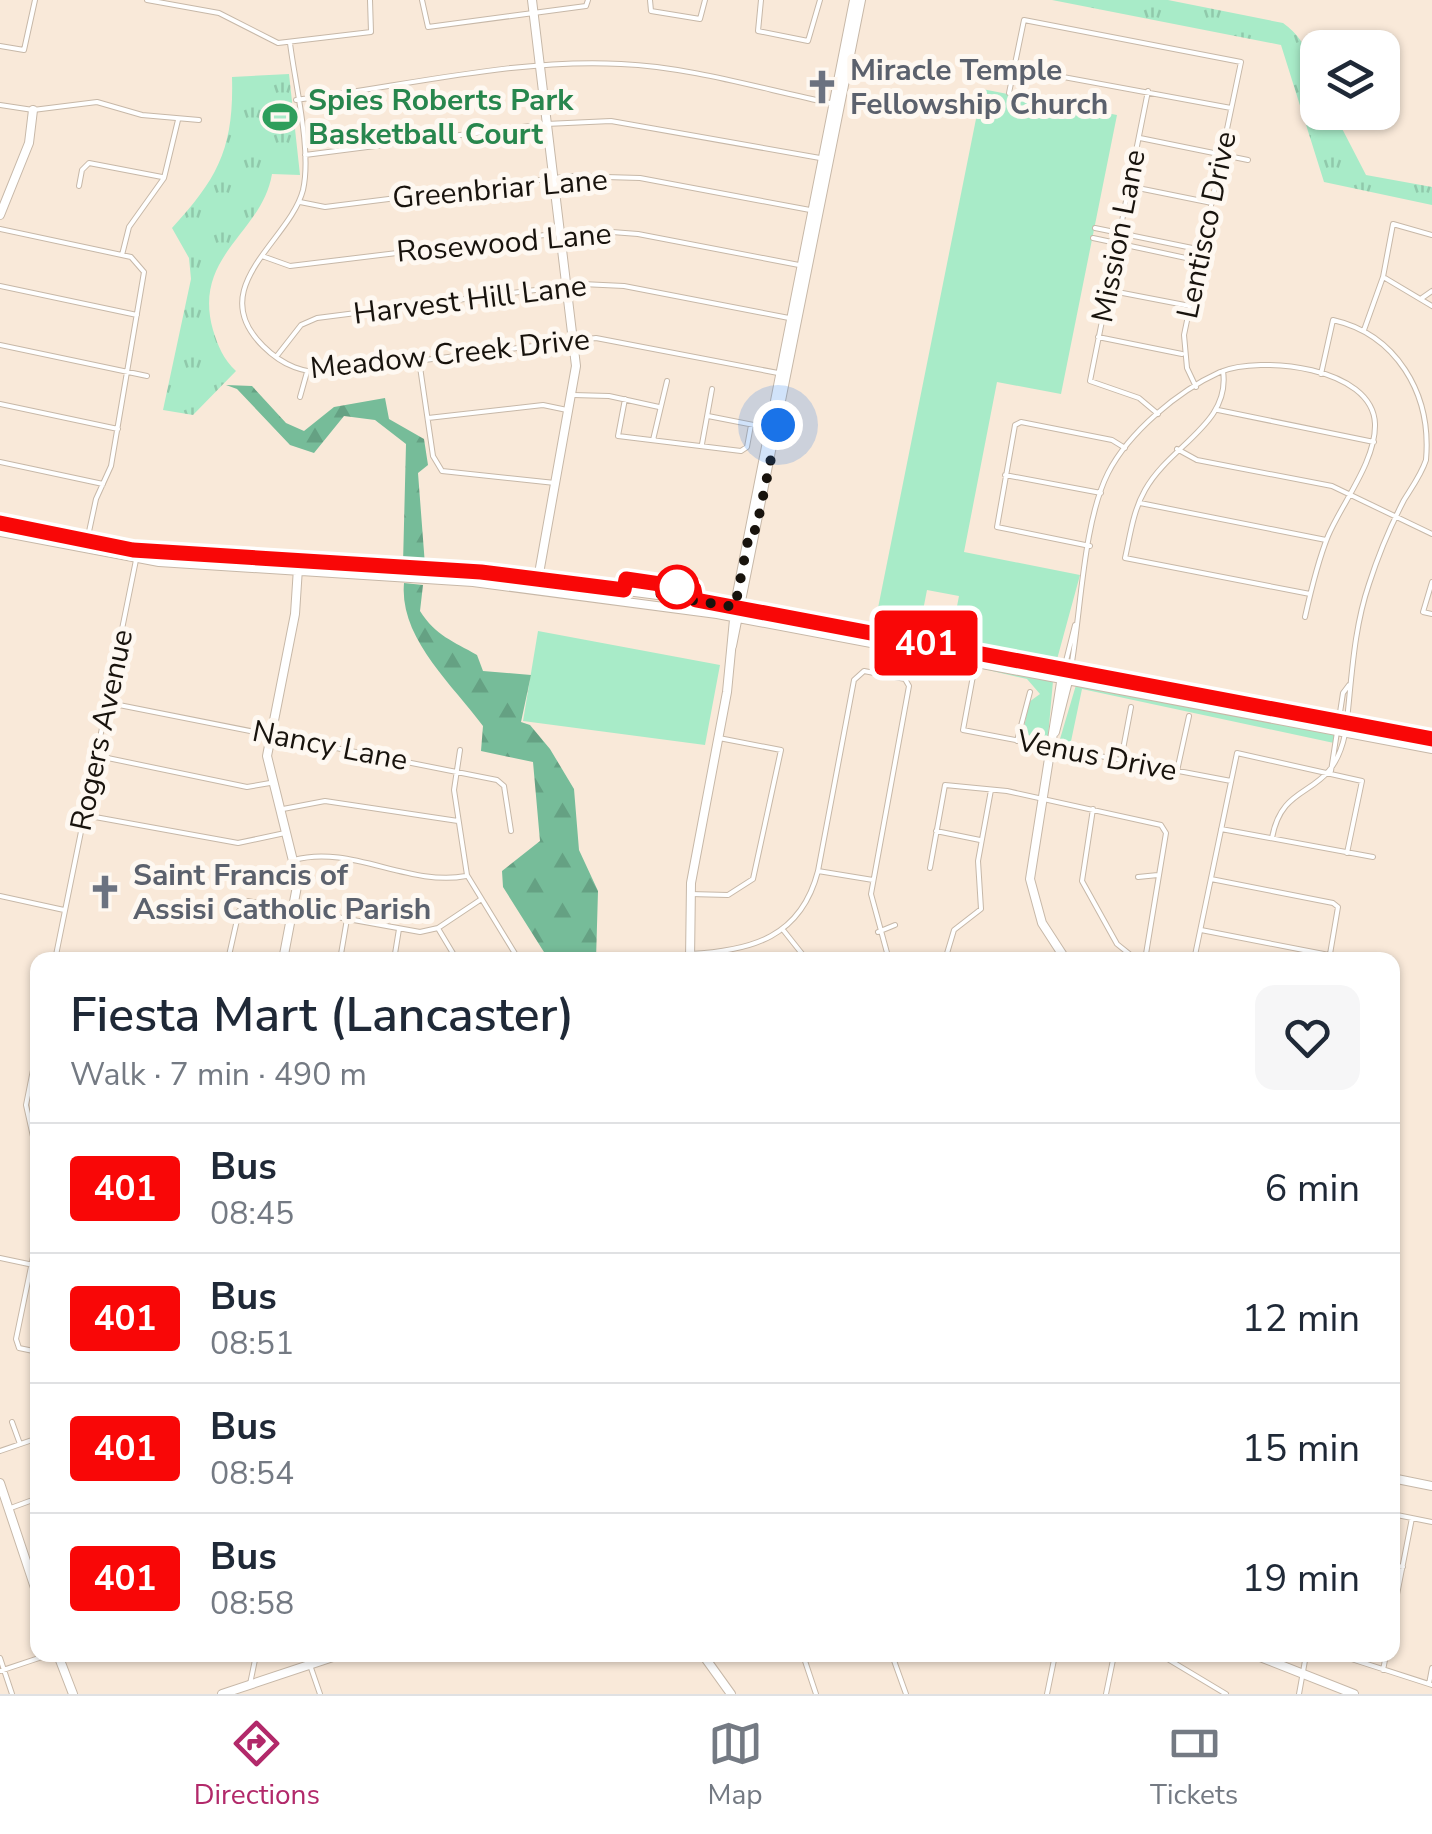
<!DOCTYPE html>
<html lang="en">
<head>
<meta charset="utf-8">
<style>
	body { margin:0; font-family:"Nunito Sans",sans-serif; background:#f6f6f7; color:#1f2937; height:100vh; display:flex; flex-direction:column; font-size:38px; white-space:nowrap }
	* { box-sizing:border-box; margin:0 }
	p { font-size:32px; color:#747a83 }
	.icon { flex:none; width:55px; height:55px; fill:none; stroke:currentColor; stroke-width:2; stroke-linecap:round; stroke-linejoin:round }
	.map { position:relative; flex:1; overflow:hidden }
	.drawer { position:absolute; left:30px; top:952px; width:1370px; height:710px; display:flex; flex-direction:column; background:#fff; border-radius:20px; box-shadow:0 2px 8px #0004 }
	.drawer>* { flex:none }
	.badge { padding:0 20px; border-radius:8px; font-size:35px; line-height:65px }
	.fabs { position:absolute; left:1300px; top:30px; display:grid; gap:20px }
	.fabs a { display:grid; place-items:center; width:100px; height:100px; border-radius:20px; background:#fff; box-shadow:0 2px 8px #0004; font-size:50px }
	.you { position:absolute; width:50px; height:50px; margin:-25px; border:8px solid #fff; border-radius:50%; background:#1a73e8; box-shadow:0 0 0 15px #1a73e833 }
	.map>.badge { position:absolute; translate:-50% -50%; box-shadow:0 0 0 5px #fff }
	.round { display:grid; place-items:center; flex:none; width:105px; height:105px; border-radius:20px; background:#f6f6f7 }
	.headline { display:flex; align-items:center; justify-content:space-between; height:170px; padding:0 40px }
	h1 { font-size:48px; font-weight:600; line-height:75px }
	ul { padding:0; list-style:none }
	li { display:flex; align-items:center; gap:30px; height:130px; padding:0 40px; border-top:2px solid #e0e1e3 }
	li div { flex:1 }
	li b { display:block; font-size:38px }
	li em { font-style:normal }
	li .badge { min-width:110px; font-weight:700; text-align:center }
	.menu { display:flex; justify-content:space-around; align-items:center; height:140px; border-top:2px solid #e0e1e3; background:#fff; font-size:28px; color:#747a83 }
	.menu a { display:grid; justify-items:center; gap:5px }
	.menu .selected { color:#b2296a }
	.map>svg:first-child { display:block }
	.grass { fill:#a8ebc8 }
	.forest { fill:url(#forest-firs) }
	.park { fill:url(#park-tufts) }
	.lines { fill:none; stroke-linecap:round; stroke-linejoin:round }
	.street-casing { stroke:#c7b8a8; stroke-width:6 }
	.secondary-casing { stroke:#c7b8a8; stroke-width:10 }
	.street { stroke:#fff; stroke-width:4 }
	.secondary { stroke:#fff; stroke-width:8 }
	.line-casing { stroke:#fff; stroke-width:22 }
	.line { stroke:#f90707; stroke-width:15 }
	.walk { stroke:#18130d; stroke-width:10; stroke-dasharray:0 18 }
	.stop-dot { fill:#fff; stroke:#f90707; stroke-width:5 }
	.labels { text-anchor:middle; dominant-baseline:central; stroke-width:10; stroke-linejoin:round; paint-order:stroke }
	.worship-label { font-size:30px; font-weight:bold; fill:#5b616d; stroke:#fef8f1; text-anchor:start }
	.leisure-label { font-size:30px; font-weight:bold; fill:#27864d; stroke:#fef8f1; text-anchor:start }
	.street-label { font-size:30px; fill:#18130d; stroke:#fef8f1 }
</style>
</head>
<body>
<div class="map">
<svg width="1432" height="1694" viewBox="0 0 1432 1694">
	<defs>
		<pattern id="forest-firs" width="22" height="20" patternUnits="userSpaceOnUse" patternTransform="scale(2.5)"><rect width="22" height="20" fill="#76bc99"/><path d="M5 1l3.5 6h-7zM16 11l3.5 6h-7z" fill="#65a183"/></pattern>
		<pattern id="park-tufts" width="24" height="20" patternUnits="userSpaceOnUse" patternTransform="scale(2.5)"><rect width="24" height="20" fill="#a8ebc8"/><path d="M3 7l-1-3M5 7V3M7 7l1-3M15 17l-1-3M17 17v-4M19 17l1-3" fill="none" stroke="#90c9ab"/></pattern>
	</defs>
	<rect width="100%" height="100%" fill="#f9e9d9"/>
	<path class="grass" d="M982 89 1117 115 1061 394 997 382 964 552 1080 575 1056 663 950 642 959 596 927 590 918 636 874 628Z
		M538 631 720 665 705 745 523 721Z
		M945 660 1053 681 1048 737 1043 741 1023 733 1029 702 1040 694 1027 679Z
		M1076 685 1336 735 1334 743 1082 689 1070 746 1063 745 1060 739Z"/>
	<path class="forest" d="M226 385 252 386 286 423 304 431 334 407 385 398 389 419 424 439 428 465 418 473 425 565 403 564 406 444 375 420 344 416 314 453 290 445 237 389Z
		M404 583 423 585 420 611C436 636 453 641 477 655L483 671 531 675 521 722 530 725 550 749 574 789 579 850 598 891 596 960H549L503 887 502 871 540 841 533 762 481 751 483 726C452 684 399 638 404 583Z"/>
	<path class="park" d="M1052 0H1168L1283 23C1312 43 1318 79 1318 112L1334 113 1366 175 1432 187V205L1324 182 1281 45Z
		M289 74 300 175 272 174C262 234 192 255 213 330 218 346 223 359 236 371L193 415 163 410 191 279 189 258 172 228C218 178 234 148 232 77Z"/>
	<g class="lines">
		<g class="street-casing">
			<path id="street" d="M147 0 219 13 278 43 371 32 370 0
				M422 0 428 27 586 6 588 0
				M650 0 651 11 700 19 705 0
				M761 0 758 31 808 41 820 0
				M290 43C295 84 312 151 303 190 290 241 203 287 263 346 283 366 304 374 332 372L596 338 778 373
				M0 46 24 50 35 0
				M1015 68 1231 108
				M1148 91 1090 381 1139 398 1158 414
				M1009 93 1024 20 1241 62 1184 335 1187 368 1196 387
				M296 100C401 87 516 58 621 64 691 67 762 89 830 103
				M0 105 33 110 97 102 142 115 199 120
				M1140 138 1248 160
				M305 155 546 124 611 121 820 158
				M79 186 82 170 89 163 162 177
				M1128 186 1212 203
				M300 202 325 207 571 176 640 178 810 210
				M1095 228 1202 250
				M0 229 131 257 144 272 111 466 96 499 87 541
				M1093 238 1200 261
				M122 255 129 227 164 178 178 120
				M262 256 290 266 586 230 638 234 799 265
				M1385 278 1432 306
				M0 286 137 315
				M1107 290 1190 306
				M1422 298 1432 291
				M1364 330 1383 277 1393 224 1432 235
				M1098 337 1182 354
				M0 345 147 376
				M276 357 301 325 317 318 582 284 624 286 789 318
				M419 360 433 456 442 471 555 483
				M1223 371C1231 424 1170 445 1145 490 1133 511 1130 536 1125 558L1310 594
				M1321 374 1333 320C1395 334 1432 392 1426 460 1421 475 1412 487 1404 500 1390 527 1378 556 1369 584 1354 628 1352 674 1347 720
				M573 395 609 396 659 407
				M300 397 307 372
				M625 399 618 436 741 451 747 447 751 425
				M0 404 118 429
				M1218 410 1374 442
				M708 416 769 428
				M428 418 543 405 567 410
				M653 440 667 381
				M702 444 712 389
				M1177 449 1197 460 1332 486 1432 534
				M0 462 103 484
				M1005 475 1101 493
				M1140 503 1326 540
				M1090 546 997 527 1015 425 1021 422 1112 440 1125 448
				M1432 582 1423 612 1432 614
				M1071 668C1081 612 1083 523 1108 473 1129 432 1178 391 1220 372 1260 355 1373 367 1375 424 1376 461 1342 503 1328 536 1318 561 1311 590 1305 617
				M1064 669 1075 625
				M884 675 888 650
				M973 676 963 730 1231 781
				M109 703 497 780 504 786 511 831
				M1017 741 1030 692
				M460 750 454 790 467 875 519 960
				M98 756 247 787 270 783
				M1121 760 1131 707
				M1177 771 1189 716
				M1331 771 1343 693 1349 685
				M283 809 325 801 458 821
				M1093 809 1082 881 1117 944 1137 960
				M84 815 238 843 285 833
				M1221 829 1373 857
				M936 831 980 840
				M1272 838C1283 777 1331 802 1345 734
				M294 860C350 844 409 887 466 876
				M930 868 945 785 1007 791 1161 825 1166 833 1145 960
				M818 871 873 880
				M1138 877 1158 875
				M1211 879 1333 903 1338 907 1329 960
				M690 894 728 895 753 879 781 750 719 738
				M0 896 64 910
				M439 930 457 960
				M1201 930 1329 955
				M784 931 807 960
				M878 932 895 925
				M690 954C752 951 801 937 818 871L854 680 864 671 905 679 909 686 871 894 889 960
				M55 960 136 560
				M228 960 239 911 248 901 420 932 438 928 480 900
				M340 960 347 919
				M394 960 399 929
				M945 960 954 930 981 909 978 861 991 790
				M1194 960 1237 753 1362 781 1347 853
				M38 1045 26 1105 38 1159
				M38 1233 16 1339 19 1348 38 1352
				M0 1258 38 1266
				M12 1422 20 1444
				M0 1451 38 1438
				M8 1509 38 1498
				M1392 1514 1432 1522
				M1392 1565 1403 1567
				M1392 1620 1412 1518
				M803 1655 816 1694
				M892 1655 906 1694
				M1161 1655 1226 1694
				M1339 1655 1432 1685
				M0 1658 12 1694
				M310 1665 320 1694
				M1383 1670 1386 1655
				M0 1671 48 1655
				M250 1684 256 1655
				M1429 1684 1432 1668
				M1047 1694 1055 1655
				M1106 1694 1114 1655
				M1299 1694 1306 1655"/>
		</g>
		<g class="secondary-casing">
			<path id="secondary" d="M532 0 576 366 538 579
				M0 215 29 143 33 110
				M0 523 133 550 481 572 696 600 1432 739
				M0 532 159 562 473 582 717 614 1432 749
				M732 646 861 0
				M1062 676 1030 879 1042 923 1066 960
				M1055 732 1069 677
				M283 960 298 881 267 756 295 614 298 568
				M690 960 691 883 727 692 736 599 854 0
				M1392 1478 1432 1486
				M0 1483 38 1597
				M58 1655 73 1694
				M703 1655 731 1694
				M1255 1655 1354 1694
				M222 1694 339 1655"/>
		</g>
		<use href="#street" class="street"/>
		<use href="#secondary" class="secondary"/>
	</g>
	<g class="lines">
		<g class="line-casing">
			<path id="line" d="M0 523 133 550 481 572 624 590 626 579 694 589 696 600 1432 739"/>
		</g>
		<use href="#line" class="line"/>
		<path class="walk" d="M677 587 659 595 735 607 750 530H756L778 425"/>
	</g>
	<defs>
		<g id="church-bare" transform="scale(2.7)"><path d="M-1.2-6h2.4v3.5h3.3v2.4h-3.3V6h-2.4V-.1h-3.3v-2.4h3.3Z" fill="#6b7280" stroke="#fef8f1" stroke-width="2.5" paint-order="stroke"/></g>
		<g id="stadium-bare" transform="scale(2.7)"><path d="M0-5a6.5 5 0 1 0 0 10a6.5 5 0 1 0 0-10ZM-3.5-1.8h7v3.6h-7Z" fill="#2e9e5b" stroke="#fef8f1" stroke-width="2.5" paint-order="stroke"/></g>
	</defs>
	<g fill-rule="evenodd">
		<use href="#church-bare" x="822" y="87"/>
		<use href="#stadium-bare" x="280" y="117"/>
		<use href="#church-bare" x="105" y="892"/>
	</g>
	<circle class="stop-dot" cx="677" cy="587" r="20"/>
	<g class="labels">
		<g class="worship-label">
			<text x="850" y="70">Miracle Temple<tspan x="850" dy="34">Fellowship Church</tspan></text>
			<text x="133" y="875">Saint Francis of<tspan x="133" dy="34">Assisi Catholic Parish</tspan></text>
		</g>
		<g class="leisure-label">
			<text x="308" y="100">Spies Roberts Park<tspan x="308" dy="34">Basketball Court</tspan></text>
		</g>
		<g class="street-label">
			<text transform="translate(500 189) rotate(-5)">Greenbriar Lane</text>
			<text transform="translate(1207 225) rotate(-78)">Lentisco Drive</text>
			<text transform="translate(1119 236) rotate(-79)">Mission Lane</text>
			<text transform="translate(504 243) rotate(-5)">Rosewood Lane</text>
			<text transform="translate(470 300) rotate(-7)">Harvest Hill Lane</text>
			<text transform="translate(450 354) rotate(-6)">Meadow Creek Drive</text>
			<text transform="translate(102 730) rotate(-78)">Rogers Avenue</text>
			<text transform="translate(330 746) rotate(11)">Nancy Lane</text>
			<text transform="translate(1097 756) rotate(11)">Venus Drive</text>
		</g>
	</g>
</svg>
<div class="fabs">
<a><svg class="icon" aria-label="layers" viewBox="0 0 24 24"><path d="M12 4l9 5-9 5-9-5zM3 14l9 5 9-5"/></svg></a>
</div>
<div class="you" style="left:778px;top:425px"></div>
<b class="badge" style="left:926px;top:643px;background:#f90707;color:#fff">401</b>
<section class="drawer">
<div class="headline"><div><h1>Fiesta Mart (Lancaster)</h1><p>Walk · 7 min · 490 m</p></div><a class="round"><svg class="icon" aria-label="heart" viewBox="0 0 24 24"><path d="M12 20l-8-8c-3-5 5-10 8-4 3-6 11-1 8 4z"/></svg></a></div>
<ul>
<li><span class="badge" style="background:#f90707;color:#fff">401</span><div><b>Bus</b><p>08:45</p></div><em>6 min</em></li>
<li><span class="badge" style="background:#f90707;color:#fff">401</span><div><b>Bus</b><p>08:51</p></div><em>12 min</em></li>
<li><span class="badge" style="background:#f90707;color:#fff">401</span><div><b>Bus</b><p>08:54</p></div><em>15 min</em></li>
<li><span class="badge" style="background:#f90707;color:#fff">401</span><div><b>Bus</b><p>08:58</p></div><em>19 min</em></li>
</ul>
</section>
</div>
<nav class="menu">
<a class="selected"><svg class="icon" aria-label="directions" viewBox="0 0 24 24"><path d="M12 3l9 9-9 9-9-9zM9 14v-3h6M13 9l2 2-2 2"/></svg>Directions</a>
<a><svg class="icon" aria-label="map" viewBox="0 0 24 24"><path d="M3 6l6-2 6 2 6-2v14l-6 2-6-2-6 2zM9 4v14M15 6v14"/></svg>Map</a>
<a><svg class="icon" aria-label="tickets" viewBox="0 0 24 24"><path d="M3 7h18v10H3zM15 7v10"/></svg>Tickets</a>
</nav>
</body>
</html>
